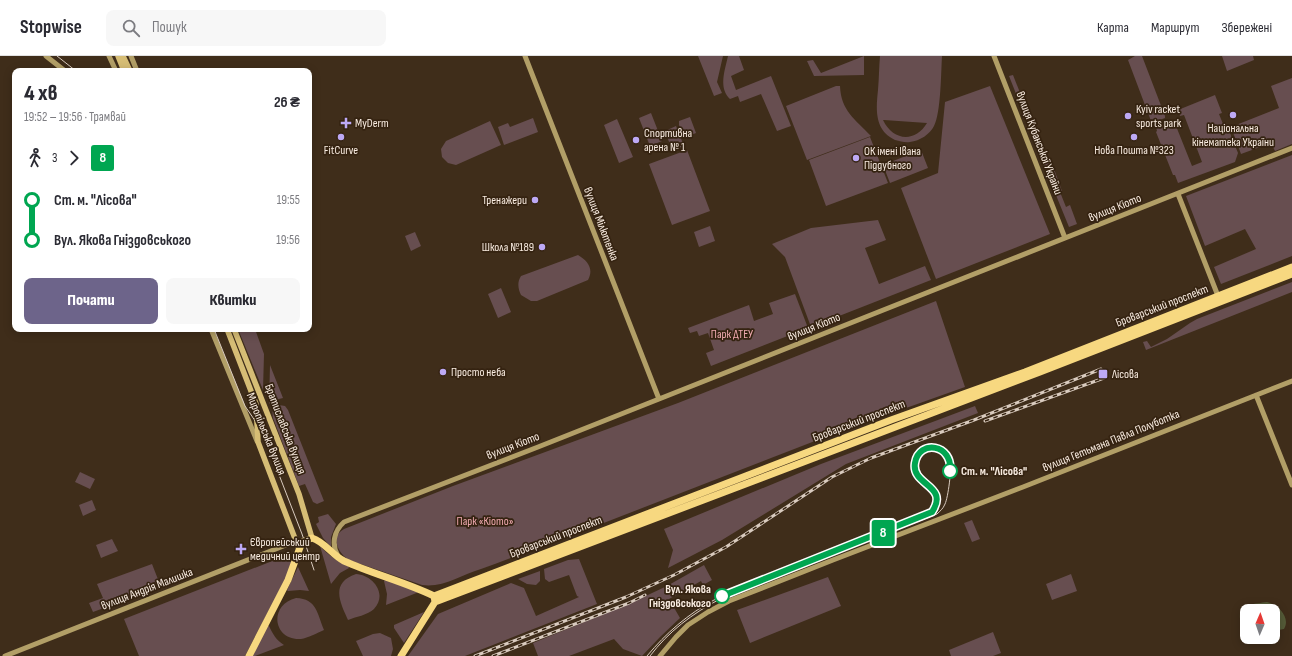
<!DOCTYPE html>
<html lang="uk">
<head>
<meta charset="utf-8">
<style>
	body { margin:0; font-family:"Sofia Sans Condensed",sans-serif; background:#f7f7f7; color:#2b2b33; height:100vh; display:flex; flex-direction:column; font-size:15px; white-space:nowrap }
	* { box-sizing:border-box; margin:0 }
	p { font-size:13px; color:#7c7c81 }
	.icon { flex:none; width:22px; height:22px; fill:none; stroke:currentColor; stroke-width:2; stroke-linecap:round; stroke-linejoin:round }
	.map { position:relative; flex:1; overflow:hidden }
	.drawer { position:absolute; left:12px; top:12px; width:300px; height:264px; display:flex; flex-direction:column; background:#fff; border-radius:8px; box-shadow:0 2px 10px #0003 }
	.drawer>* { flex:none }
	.badge { padding:0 8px; border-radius:3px; font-size:14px; line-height:26px }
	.needle { width:26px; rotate:2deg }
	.buttons { position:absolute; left:1240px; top:548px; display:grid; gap:8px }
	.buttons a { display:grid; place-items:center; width:40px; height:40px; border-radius:8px; background:#fff; box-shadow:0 2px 10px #0003; font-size:20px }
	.map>.badge { position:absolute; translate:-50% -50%; box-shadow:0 0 0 2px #fff }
	.legs { display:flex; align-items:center; gap:6px; height:44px; padding:0 12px; font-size:13px }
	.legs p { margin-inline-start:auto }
	.headline { display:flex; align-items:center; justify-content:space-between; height:68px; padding:0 12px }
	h1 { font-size:22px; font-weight:800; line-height:30px }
	.primary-button { display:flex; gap:8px; margin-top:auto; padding:8px 12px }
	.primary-button a { flex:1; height:46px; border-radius:8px; background:#6d648a; color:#fff; font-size:16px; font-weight:800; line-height:46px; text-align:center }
	.primary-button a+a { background:#f7f7f7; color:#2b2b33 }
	ul { padding:0 12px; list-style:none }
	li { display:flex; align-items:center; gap:14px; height:40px; font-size:15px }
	li i { display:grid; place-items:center; width:6px; height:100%; margin:0 5px; background:currentColor }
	li i::after { content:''; width:10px; height:10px; margin:-5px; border:3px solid; border-radius:50%; background:#fff }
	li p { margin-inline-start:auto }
	li:first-child i { background:linear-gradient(#0000 50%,currentColor 0) }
	li:last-child i { background:linear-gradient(currentColor 50%,#0000 0) }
	header { display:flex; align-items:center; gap:24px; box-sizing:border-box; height:56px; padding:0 20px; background:#fff; border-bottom:1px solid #e1e1e2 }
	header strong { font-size:19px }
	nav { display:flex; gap:22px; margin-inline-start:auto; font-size:14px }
	.search { width:280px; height:36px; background:#f7f7f7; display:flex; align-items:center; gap:10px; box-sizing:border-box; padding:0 14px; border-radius:8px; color:#7c7c81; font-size:15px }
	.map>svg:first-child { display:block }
	.green { fill:#674e50; fill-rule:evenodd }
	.water { fill:#555b38 }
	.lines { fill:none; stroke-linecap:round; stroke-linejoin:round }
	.secondary { stroke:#b29f67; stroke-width:5 }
	.primary { stroke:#d6bd75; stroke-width:5.5 }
	.highway { stroke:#f7d880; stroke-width:7 }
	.tram { stroke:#d9cbbf; stroke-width:1 }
	.rail-casing { stroke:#d9cbbf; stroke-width:3 }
	.rail { stroke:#352311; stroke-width:1.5; stroke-dasharray:4.5; stroke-linecap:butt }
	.line-1-casing { stroke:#fff; stroke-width:9 }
	.line-1 { stroke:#00a651; stroke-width:6 }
	.poi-dot { fill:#bda9f5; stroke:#352311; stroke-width:1.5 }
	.stop-1-dot { fill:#fff; stroke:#00a651; stroke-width:2 }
	.labels { text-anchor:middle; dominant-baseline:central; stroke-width:3.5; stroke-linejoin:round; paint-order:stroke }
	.poi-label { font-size:12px; fill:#f9ece1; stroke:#352311; text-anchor:start }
	.street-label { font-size:12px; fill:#f9ece1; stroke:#352311 }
	.park-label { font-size:12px; fill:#f0aab0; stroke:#352311 }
	.stop-label { font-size:12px; font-weight:bold; fill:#f9ece1; stroke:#352311; text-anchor:start }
</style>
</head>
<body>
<header>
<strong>Stopwise</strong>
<div class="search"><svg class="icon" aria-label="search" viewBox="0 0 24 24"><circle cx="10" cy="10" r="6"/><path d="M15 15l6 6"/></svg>Пошук</div>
<nav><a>Карта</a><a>Маршрут</a><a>Збережені</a></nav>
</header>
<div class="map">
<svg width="1292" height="600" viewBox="0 0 1292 600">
	<rect width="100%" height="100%" fill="#3f2d1a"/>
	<path class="green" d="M698 0H723L717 26 722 37 714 40Z
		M728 0H739L744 14 731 20 736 34 771 20 791 70 777 75 761 38 740 46 738 40 730 43C718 32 725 14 728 0Z
		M864 0V19L814 20 807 5 813 4 821 17Z
		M880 0H942C941 16 941 57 934 70 930 78 920 85 910 86 905 87 900 85 895 84 874 74 876 53 878 34 879 22 879 11 880 0ZM883 64H884L927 67C915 87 893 85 883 64Z
		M1135 0H1142L1165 60V62L1154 66 1151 65 1128 4Z
		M1222 0H1253L1254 4 1227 15Z
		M1013 19 1045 100 1041 101 1009 20Z
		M1292 22V88L1275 95 1271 87 1241 98 1231 71 1279 52 1271 30Z
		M836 30H840C841 55 855 63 871 80L807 104 786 50Z
		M990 30 1050 178 936 223 901 132 938 117 945 46Z
		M1215 39 1222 57 1219 58 1223 68 1226 67 1238 97 1235 106 1178 127 1175 119H1173L1156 76 1157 75 1156 71 1174 65 1192 110 1202 106 1184 59 1180 60 1178 54Z
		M651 57 662 85 650 90 639 62Z
		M690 61 696 77 684 82 679 69V65Z
		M533 62 538 76 504 89 498 71 508 67 510 71Z
		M617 63 633 101 619 107 604 69Z
		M490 65 501 89 456 109 448 107 442 101 441 93 446 85Z
		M676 70 684 90 672 94 665 75Z
		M870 81 888 127 826 150 809 104Z
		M687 94 710 155 672 169 649 108Z
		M921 94 928 112 890 127 883 109Z
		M1292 99V200L1221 228 1214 211 1256 193 1245 173 1205 190 1186 140Z
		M1050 102 1062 135 1060 136 1066 151 1070 149 1077 168 1069 171 1042 105Z
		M878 164 886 184 865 192 879 228 925 210 931 224 811 271 785 201 772 188 811 172Z
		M710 170 715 185 699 191 694 176Z
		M415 176 421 190 411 195 405 180Z
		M578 199C588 205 594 213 588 224L537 245H531L521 239C518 233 517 226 521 220Z
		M1292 226V236L1146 294 1143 286 1147 285 1151 291 1167 283 1190 267 1197 263Z
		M501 232 511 256 498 262 488 238Z
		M795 238 808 272 711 310 706 297 714 294 708 277 699 280 697 275 690 277 688 272 749 249 754 265 773 258 769 247Z
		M936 245 965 331 833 378 583 475 580 472 561 480V483C535 493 508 503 481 513 461 519 443 532 422 529L349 504C338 497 330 481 344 473L453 430 678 347Z
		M238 273H255L264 298 263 334Z
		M270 309 283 342 275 344 269 348Z
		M279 349 285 350 288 354 324 445 317 448 313 446 305 428 299 430 273 362C272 356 272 351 279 349Z
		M975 350 978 357 846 408 722 484 668 512 673 494 664 473 821 408Z
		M80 416 95 423 90 433 75 426Z
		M92 444 96 454 83 460 79 449Z
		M328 458 336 468 331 481V491L323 482 316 468 319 466 318 461Z
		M972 464 980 483 972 486 964 467Z
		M112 483 118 495 101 502 96 489Z
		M320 490C328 499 337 505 348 510L349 512 340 517 331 528Z
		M285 500 291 506V512L245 600H139L124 563Z
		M579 503 597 548 465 600H408L438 558 511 527 524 532 536 560 579 541 577 540 569 519 549 526 545 523 544 513 568 504Z
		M152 508 161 531 93 556 89 547 103 542 97 528Z
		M704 509 712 524 703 529 701 525 669 543 680 562 660 581 642 600 623 593 614 583 569 600H538L533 587 635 545 667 530Z
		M298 511 309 535 300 534 288 535 287 534Z
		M540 515V525L536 529 527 528 518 523Z
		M356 518C373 519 388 538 374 553 368 559 355 561 348 564 340 546 330 527 356 518Z
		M1071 518 1077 535 1052 544 1046 528Z
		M828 521 841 550 750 587 737 554Z
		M386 523 419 536 386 549 387 538 384 525Z
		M296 542C317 543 317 557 324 574 317 577 308 582 301 583 273 585 268 549 296 542Z
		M424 556 404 587 394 572V569Z
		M267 570H269C273 578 276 584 284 589L255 600H252Z
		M993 576 1001 597 993 600H951L949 594Z
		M380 577 391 582 393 593 391 600H363L356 585 373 578Z"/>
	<path class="water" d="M1267 546C1278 549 1291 561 1284 573L1273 575V555H1247V572L1241 567C1235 548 1254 548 1267 546Z"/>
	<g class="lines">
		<path class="secondary" d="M46 0 65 15
			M109 0 116 15
			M131 0 137 15
			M525 0 659 343
			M994 0 1065 182
			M1178 138 1218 240
			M211 273 257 385
			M1256 339 1292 429
			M338 500C331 488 334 475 344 466L538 391 1292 92
			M5 600 296 485
			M660 600 676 581 688 569 708 556 729 545 833 504 1023 431 1292 325"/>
		<path class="primary" d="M118 0 124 15
			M123 0 130 15
			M227 273 256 348 258 386 299 493
			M234 273 299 438 312 482"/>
		<path class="highway" d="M434 540 891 364 1025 316 1292 211
			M435 546 1040 316 1292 218
			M249 600 288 524 302 486 312 482C325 486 332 499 344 505 373 518 405 526 434 540L435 546 401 600"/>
		<path class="tram" d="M57 0 76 15
			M214 273 245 350 262 375 302 478 314 514
			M647 600C666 577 688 558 714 544L932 456C947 433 926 433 917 419 911 409 917 395 929 392 934 391 939 392 943 395 947 398 949 401 950 405 952 412 948 442 945 448 943 453 940 455 937 458L720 543C693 557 668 576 650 600"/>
		<g class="rail-casing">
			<path id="rail" d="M985 365 1104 322
				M475 600 626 541 674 519 726 491 832 421 871 402 974 364 1101 313
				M493 600 629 547 645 539"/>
		</g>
		<use href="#rail" class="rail"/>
	</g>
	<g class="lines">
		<g class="line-1-casing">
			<path id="line-1" d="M722 540 932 456C950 429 911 430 915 407 919 383 953 388 950 415"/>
		</g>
		<use href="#line-1" class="line-1"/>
	</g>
	<g class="poi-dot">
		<circle cx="1233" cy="59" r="4"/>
		<circle cx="1128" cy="60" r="4"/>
		<path d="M344 61h4v4h4v4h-4v4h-4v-4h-4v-4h4z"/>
		<circle cx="341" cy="81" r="4"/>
		<circle cx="1134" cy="81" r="4"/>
		<circle cx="636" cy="84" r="4"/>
		<circle cx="856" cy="102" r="4"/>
		<circle cx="535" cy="144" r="4"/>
		<circle cx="542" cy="191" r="4"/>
		<circle cx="443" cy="316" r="4"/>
		<rect x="1098" y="313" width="10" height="10" rx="2"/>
		<path d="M239 487h4v4h4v4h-4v4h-4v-4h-4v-4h4z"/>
	</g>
	<g class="stop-1-dot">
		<circle cx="950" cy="415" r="7"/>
		<circle cx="722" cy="540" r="7"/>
	</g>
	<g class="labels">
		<g class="poi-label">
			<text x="1136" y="53">Kyiv racket<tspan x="1136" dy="14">sports park</tspan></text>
			<text x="355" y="67">MyDerm</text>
			<text x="1233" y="72" text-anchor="middle">Національна<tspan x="1233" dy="14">кінематека України</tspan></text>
			<text x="644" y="77">Спортивна<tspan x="644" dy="14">арена № 1</tspan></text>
			<text x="341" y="94" text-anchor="middle">FitCurve</text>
			<text x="1134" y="94" text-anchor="middle">Нова Пошта №323</text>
			<text x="864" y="95">ОК імені Івана<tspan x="864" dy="14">Піддубного</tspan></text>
			<text x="527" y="144" text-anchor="end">Тренажери</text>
			<text x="534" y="191" text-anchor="end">Школа №189</text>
			<text x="451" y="316">Просто неба</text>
			<text x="1112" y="318">Лісова</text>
			<text x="250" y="486">Європейський<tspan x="250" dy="14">медичний центр</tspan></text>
		</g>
		<g class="street-label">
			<text transform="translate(1039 87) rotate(69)">вулиця Кубанської України</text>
			<text transform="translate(1115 152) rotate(-22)">вулиця Кіото</text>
			<text transform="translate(601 168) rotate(69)">вулиця Мілютенка</text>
			<text transform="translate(1162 250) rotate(-21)">Броварський проспект</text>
			<text transform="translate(814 271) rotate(-22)">вулиця Кіото</text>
			<text transform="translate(859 365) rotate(-21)">Броварський проспект</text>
			<text transform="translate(285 373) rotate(69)">Братиславська вулиця</text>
			<text transform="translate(266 378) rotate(68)">Миропільська вулиця</text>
			<text transform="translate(1111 385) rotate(-22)">вулиця Гетьмана Павла Полуботка</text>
			<text transform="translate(513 390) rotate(-21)">вулиця Кіото</text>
			<text transform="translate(556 481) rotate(-21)">Броварський проспект</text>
			<text transform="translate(147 533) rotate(-21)">вулиця Андрія Малишка</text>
		</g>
		<g class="park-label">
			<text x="732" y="278">Парк ДТЕУ</text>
			<text x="485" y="465">Парк «Кіото»</text>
		</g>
		<g class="stop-label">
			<text x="961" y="415">Ст. м. "Лісова"</text>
			<text x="711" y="533" text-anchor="end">Вул. Якова<tspan x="711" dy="14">Гніздовського</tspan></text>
		</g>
	</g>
</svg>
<div class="buttons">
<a><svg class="needle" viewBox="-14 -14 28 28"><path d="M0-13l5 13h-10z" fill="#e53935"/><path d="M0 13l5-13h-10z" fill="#7c7c81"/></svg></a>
</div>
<b class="badge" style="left:883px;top:477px;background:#00a651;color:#fff">8</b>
<section class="drawer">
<div class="headline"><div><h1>4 хв</h1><p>19:52 – 19:56 · Трамвай</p></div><b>26 ₴</b></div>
<div class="legs"><svg class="icon" aria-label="walk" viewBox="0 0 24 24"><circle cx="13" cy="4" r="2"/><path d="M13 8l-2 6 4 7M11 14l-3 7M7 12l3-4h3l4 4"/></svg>3<svg class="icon" aria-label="forward" viewBox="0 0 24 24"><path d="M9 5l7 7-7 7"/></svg><b class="badge" style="background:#00a651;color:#fff">8</b></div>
<ul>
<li><i style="color:#00a651"></i><b>Ст. м. &quot;Лісова&quot;</b><p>19:55</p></li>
<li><i style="color:#00a651"></i><b>Вул. Якова Гніздовського</b><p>19:56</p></li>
</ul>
<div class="primary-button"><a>Почати</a><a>Квитки</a></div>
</section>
</div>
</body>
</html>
